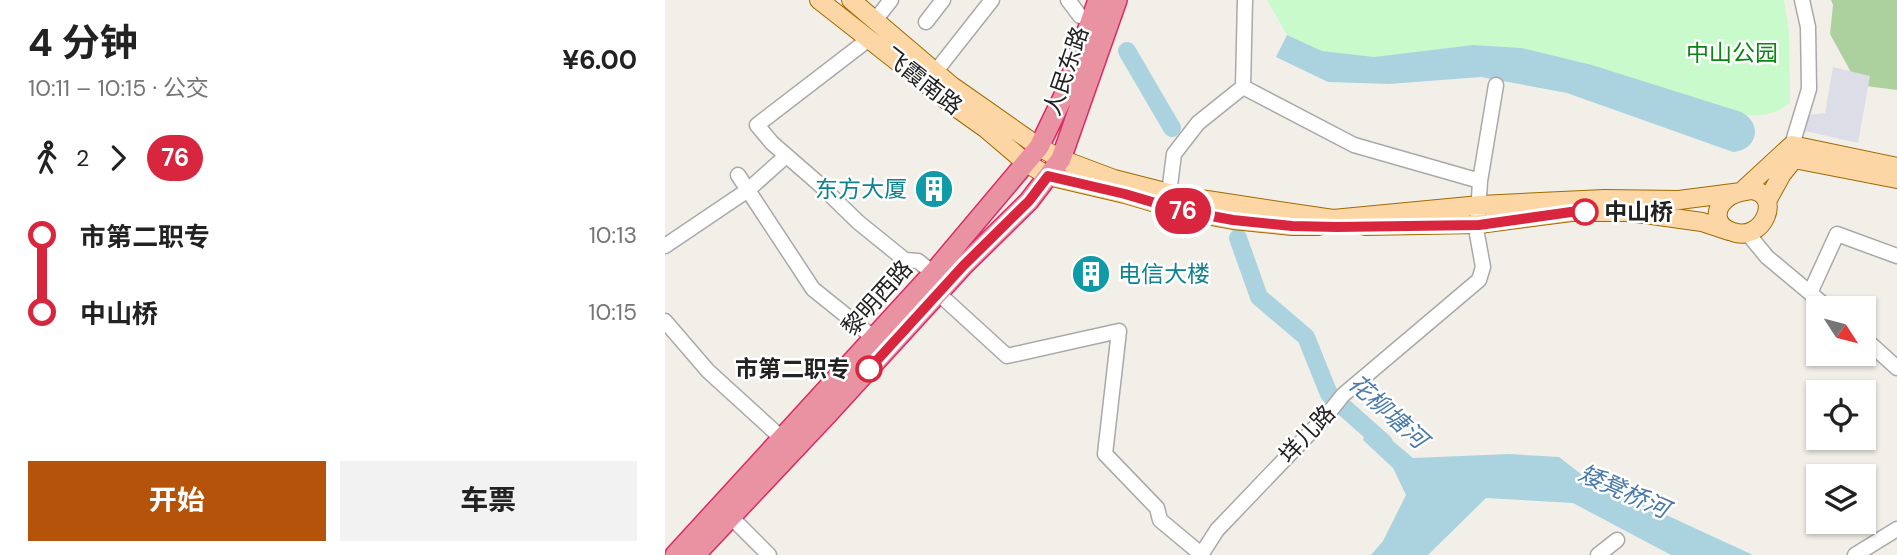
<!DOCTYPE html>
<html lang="zh">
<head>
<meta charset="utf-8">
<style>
	body { margin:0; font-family:"DM Sans","Noto Sans SC",sans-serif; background:#f2f2f2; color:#222; height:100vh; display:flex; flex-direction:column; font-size:26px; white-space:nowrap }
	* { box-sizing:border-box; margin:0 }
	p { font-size:23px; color:#767676 }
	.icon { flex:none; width:38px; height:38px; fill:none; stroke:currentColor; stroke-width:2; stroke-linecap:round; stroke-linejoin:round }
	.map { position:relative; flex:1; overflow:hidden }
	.panel { display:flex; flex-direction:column; background:#fff; width:665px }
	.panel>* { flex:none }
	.badge { padding:0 14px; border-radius:23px; font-size:24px; line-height:46px }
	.needle { width:46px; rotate:126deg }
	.controls { position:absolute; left:1141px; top:296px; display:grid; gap:14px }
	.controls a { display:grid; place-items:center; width:70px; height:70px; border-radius:0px; background:#fff; box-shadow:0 2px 5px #0004; font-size:35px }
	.map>.badge { position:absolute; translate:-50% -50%; box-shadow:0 0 0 4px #fff }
	.legs { display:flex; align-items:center; gap:10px; height:77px; padding:0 28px; font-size:23px }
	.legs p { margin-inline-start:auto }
	.summary { display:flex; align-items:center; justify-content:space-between; height:119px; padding:0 28px }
	h1 { font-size:38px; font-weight:700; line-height:52px }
	.button { display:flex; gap:14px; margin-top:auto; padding:14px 28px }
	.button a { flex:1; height:80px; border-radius:0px; background:#b45309; color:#fff; font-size:28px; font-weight:700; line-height:80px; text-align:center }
	.button a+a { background:#f2f2f2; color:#222 }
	ul { padding:0 28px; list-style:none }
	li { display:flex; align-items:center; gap:24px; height:77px; font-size:26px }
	li i { display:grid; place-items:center; width:10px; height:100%; margin:0 9px; background:currentColor }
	li i::after { content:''; width:18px; height:18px; margin:-9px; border:5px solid; border-radius:50%; background:#fff }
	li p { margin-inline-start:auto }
	li:first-child i { background:linear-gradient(#0000 50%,currentColor 0) }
	li:last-child i { background:linear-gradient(currentColor 50%,#0000 0) }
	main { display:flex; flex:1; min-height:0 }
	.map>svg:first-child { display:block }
	.forest { fill:#add19e }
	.park { fill:#c8facc }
	.plaza { fill:#dddde8 }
	.water { fill:#aad3df }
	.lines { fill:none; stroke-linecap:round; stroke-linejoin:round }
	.river { stroke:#aad3df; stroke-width:18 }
	.minor-casing { stroke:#a9a9a9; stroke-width:17 }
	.major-casing { stroke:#a06b00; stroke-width:20 }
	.highway-casing { stroke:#dc2a67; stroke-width:22 }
	.minor { stroke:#fff; stroke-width:14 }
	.major { stroke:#fcd6a4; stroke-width:18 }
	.highway { stroke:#e892a2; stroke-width:19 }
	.line-1-casing { stroke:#fff; stroke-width:16 }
	.line-1 { stroke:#d7263d; stroke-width:10 }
	.stop-1-dot { fill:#fff; stroke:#d7263d; stroke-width:3.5 }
	.labels { text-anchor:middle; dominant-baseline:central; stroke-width:5; stroke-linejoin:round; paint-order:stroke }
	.park-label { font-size:23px; fill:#0c8416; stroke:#fff }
	.street-label { font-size:23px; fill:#222; stroke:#fff }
	.culture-label { font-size:23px; fill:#0d838f; stroke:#fff; text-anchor:end }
	.stop-label { font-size:23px; font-weight:bold; fill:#222; stroke:#fff; text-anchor:start }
	.water-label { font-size:24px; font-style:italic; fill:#4a7aab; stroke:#fff }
</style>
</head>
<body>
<main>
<section class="panel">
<div class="summary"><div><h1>4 分钟</h1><p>10:11 – 10:15 · 公交</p></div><b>¥6.00</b></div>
<div class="legs"><svg class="icon" aria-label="walk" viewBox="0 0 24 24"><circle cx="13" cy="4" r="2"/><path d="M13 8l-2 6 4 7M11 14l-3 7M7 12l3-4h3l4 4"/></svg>2<svg class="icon" aria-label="forward" viewBox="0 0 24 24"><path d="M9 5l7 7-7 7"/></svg><b class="badge" style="background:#d7263d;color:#fff">76</b></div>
<ul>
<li><i style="color:#d7263d"></i><b>市第二职专</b><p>10:13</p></li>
<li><i style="color:#d7263d"></i><b>中山桥</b><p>10:15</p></li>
</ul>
<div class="button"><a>开始</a><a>车票</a></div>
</section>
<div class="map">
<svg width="1232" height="555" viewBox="0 0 1232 555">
	<rect width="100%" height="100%" fill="#f2efe9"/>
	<path class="forest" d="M1166 0H1232V90L1193 85 1165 34 1168 5Z"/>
	<path class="park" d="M602 0H1119L1124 32 1125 103C1111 114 1100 116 1082 115L927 65 857 48 808 45 709 57 657 51 622 35Z"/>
	<path class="plaza" d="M1168 67 1205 76 1193 143 1140 131 1143 115 1160 113Z"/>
	<path class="water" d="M622 35 657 51 709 57 808 45 857 48 927 65 1076 112C1098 123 1093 150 1068 152L902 93 816 77 724 84 663 82 611 57Z
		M704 421 748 458 844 454 894 457 921 478 1088 555H1006L908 503 821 498 763 555H706L718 541 741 495 728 468 698 440Z"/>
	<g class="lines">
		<path class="river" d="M462 51 507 128
			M573 238 594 297 641 337 664 394 719 443"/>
		<g class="minor-casing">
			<path id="minor" d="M403 0 415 16
				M211 19 226 0
				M261 22 278 0
				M204 39 92 125 107 143 153 183 193 222 240 260 253 261 268 273
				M271 71 327 0
				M578 87 689 145 815 181
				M1128 153 1127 145 1144 89 1143 27 1137 0
				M73 175 148 289 209 338
				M504 193 509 154 533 123 578 87 580 0
				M1083 234 1102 257 1163 308
				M0 246 83 190 121 156
				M273 293 342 356 454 331 440 454 492 508 495 520 537 555
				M1145 293 1172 234 1232 256
				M0 321 43 371 123 444
				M1199 338 1232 368
				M66 517 104 555
				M536 555 552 530 662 415 678 395 814 280 818 267 812 234 815 181 831 85
				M933 555 952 540
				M1190 555 1232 529"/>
		</g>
		<g class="major-casing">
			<path id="major" d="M154 0 289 106 320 128 360 162 383 176 460 194 514 210 568 220 627 226H654
				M186 0 287 86 374 147 396 159 449 179 504 193 542 200 668 219 815 205 939 199 1014 200 1076 192 1127 145 1232 167
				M1086 190C1119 194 1098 243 1068 232 1048 226 1048 207 1065 196 1072 192 1079 191 1086 190Z
				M1102 201 1117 174 1129 159 1232 179
				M700 226 814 224 906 212H965L1037 222 1064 231"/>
		</g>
		<g class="highway-casing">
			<path id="highway" d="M10 555 268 273 374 147 400 93 433 0
				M30 555 162 415 298 266 364 201 396 159 452 0"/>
		</g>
		<use href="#minor" class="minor"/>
		<use href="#major" class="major"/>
		<use href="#highway" class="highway"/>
	</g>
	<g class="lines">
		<g class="line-1-casing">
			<path id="line-1" d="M204 369 298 266 364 201 383 176 460 194 514 210 568 220 627 226 672 227 814 225 906 212H920"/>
		</g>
		<use href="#line-1" class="line-1"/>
	</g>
	<defs>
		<g id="building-disc" transform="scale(2.0125)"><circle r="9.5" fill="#0f9aa8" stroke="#fff"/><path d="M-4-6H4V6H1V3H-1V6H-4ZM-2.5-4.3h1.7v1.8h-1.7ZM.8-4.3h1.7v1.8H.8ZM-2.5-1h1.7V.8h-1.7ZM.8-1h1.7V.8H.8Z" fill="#fff"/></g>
	</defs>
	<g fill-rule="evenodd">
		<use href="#building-disc" x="269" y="189"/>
		<use href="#building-disc" x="426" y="274"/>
	</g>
	<g class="stop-1-dot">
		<circle cx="920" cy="212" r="12"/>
		<circle cx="204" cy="369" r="12"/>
	</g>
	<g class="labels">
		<g class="park-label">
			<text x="1067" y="53">中山公园</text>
		</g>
		<g class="street-label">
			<text transform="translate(401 71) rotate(-71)">人民东路</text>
			<text transform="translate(258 81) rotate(38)">飞霞南路</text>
			<text transform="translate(212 298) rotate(-48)">黎明西路</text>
			<text transform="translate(642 434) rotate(-47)">垟儿路</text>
		</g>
		<g class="culture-label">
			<text x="242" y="189">东方大厦</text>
			<text x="453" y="274" text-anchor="start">电信大楼</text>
		</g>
		<g class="stop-label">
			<text x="939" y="212">中山桥</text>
			<text x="185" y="369" text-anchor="end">市第二职专</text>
		</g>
		<g class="water-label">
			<text transform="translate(723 411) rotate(42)">花柳塘河</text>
			<text transform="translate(959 491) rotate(24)">矮凳桥河</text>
		</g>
	</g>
</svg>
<div class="controls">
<a><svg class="needle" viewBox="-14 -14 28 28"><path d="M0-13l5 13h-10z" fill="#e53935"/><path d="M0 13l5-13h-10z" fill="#767676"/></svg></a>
<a><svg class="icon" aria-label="locate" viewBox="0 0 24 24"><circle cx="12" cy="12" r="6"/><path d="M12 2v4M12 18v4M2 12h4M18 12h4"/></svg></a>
<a><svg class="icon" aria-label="layers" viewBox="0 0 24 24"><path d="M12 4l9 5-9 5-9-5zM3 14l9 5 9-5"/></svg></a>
</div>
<b class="badge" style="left:518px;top:211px;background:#d7263d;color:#fff">76</b>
</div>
</main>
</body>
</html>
